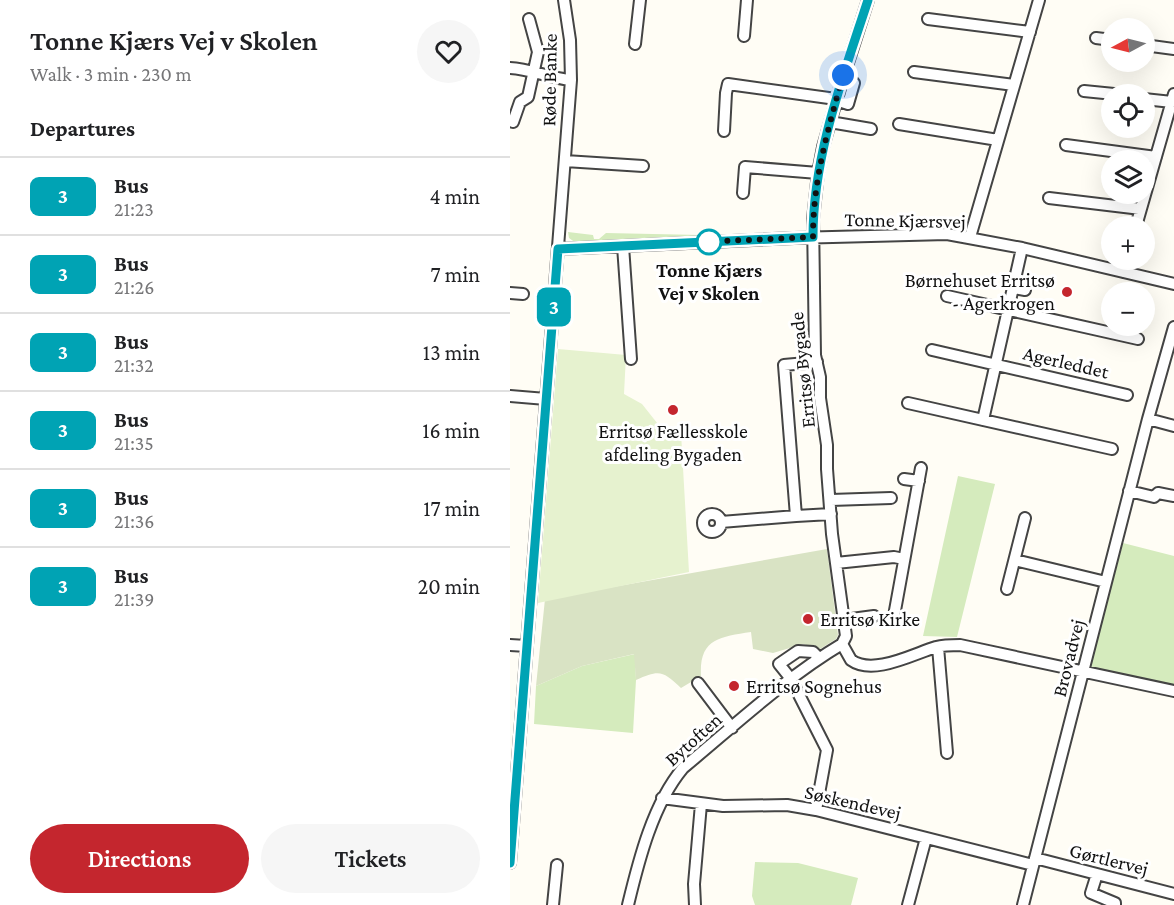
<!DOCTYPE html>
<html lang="en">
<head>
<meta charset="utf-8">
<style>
	body { margin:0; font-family:"Crimson Pro",serif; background:#f6f6f6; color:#202124; height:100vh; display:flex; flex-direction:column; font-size:22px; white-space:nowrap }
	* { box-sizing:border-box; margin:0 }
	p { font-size:20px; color:#757577 }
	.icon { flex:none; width:33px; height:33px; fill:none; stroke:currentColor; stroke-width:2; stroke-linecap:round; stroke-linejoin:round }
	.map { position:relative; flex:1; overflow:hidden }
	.drawer { display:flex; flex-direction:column; background:#fff; width:510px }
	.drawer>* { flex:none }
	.badge { padding:0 12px; border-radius:9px; font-size:21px; line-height:39px }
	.needle { width:39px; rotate:263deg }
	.controls { position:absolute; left:591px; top:18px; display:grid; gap:12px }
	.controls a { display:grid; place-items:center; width:54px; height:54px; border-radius:50%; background:#fff; box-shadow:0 6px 24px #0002; font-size:30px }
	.you { position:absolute; width:30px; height:30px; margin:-15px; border:4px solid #fff; border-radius:50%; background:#1a73e8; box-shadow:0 0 0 9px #1a73e833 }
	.map>.badge { position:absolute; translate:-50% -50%; box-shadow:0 0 0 3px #fff }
	h2 { padding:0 30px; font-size:22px; line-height:54px }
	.round { display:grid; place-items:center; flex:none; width:63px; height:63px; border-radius:32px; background:#f6f6f6 }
	.overview { display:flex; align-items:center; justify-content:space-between; height:102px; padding:0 30px }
	h1 { font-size:28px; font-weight:600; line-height:45px }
	.action { display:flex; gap:12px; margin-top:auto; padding:12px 30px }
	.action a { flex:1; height:69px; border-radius:36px; background:#c4262e; color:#fff; font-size:24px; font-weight:600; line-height:69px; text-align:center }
	.action a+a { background:#f6f6f6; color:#202124 }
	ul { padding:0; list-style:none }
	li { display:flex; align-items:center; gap:18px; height:78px; padding:0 30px; border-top:2px solid #e0e0e0 }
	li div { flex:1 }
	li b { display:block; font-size:22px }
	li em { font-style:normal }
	li .badge { min-width:66px; font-weight:700; text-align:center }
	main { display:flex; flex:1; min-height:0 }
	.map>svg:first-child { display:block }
	.green { fill:#d5ebbd }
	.cemetery { fill:#d9e3c4 }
	.pitch { fill:#e6f2cf }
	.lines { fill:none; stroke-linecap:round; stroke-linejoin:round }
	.minor-casing { stroke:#444; stroke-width:14 }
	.minor { stroke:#fff; stroke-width:10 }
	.line-casing { stroke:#fff; stroke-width:14 }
	.line { stroke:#00a3b4; stroke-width:9 }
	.walk { stroke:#111; stroke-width:6; stroke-dasharray:0 10.8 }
	.stop-dot { fill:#fff; stroke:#00a3b4; stroke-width:3 }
	.poi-dot { fill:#c4262e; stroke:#fff; stroke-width:2 }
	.labels { text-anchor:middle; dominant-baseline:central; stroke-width:6; stroke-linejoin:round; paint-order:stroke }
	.street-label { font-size:20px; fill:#111; stroke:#fff }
	.stop-label { font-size:20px; font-weight:bold; fill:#111; stroke:#fff }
	.poi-label { font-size:20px; fill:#111; stroke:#fff; text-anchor:start }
</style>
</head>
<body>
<main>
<section class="drawer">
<div class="overview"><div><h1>Tonne Kjærs Vej v Skolen</h1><p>Walk · 3 min · 230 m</p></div><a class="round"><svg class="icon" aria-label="heart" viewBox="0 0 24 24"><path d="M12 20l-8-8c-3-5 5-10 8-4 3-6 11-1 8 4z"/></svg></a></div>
<h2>Departures</h2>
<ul>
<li><span class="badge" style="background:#00a3b4;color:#fff">3</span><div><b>Bus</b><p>21:23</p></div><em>4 min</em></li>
<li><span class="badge" style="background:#00a3b4;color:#fff">3</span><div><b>Bus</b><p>21:26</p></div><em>7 min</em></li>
<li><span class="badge" style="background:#00a3b4;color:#fff">3</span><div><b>Bus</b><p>21:32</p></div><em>13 min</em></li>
<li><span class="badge" style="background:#00a3b4;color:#fff">3</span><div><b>Bus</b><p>21:35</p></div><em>16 min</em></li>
<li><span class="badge" style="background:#00a3b4;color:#fff">3</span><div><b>Bus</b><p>21:36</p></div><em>17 min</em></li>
<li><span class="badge" style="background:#00a3b4;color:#fff">3</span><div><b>Bus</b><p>21:39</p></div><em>20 min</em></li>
</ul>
<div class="action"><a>Directions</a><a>Tickets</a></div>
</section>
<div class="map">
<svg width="664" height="905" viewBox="0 0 664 905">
	<rect width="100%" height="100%" fill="#fffdf5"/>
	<path class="green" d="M58 232 83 235 84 239H89L96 233 190 235V238L66 243 59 238Z
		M448 476 485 484 447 637 413 636Z
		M613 543 664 556V686L585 670 580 666Z
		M125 654 126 680 123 733 24 724 26 686 72 666Z
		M245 862 288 863 348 878 341 905H245L242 896Z"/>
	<path class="cemetery" d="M317 549 328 635 326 639 310 649 293 644 263 653 243 649 241 632C209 637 189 639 191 676L171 688C153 671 150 669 126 680L124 654 72 666 26 686 35 599Z"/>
	<path class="pitch" d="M48 349 116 355 114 394 132 404 155 433H171L179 572 28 603Z"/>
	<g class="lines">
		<g class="minor-casing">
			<path id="minor" d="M418 19 520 32
				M234 36 237 0
				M586 38 602 40
				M125 44 130 0
				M634 45 664 49
				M0 68C20 69 40 78 61 80
				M404 72 504 85
				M574 91 604 94
				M634 99 662 102
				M326 100 338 104 344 83 332 79
				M3 122 10 102 18 97 28 52 19 19
				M320 122 361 129
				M389 124 488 140
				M214 131 216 93 218 84 326 99
				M556 145 646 157
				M55 161 133 166
				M233 193 235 167 308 173
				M539 198 631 209
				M626 226 664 94
				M460 237 529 0
				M113 246 121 359
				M48 249 284 238 437 234 512 248 664 284
				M613 272 616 260
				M503 288 515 290
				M0 293 13 294
				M437 296 628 339
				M422 350 617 395
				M307 362 274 365 286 516 321 514
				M0 396 36 399
				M398 403 602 449
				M638 419 664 426
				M473 420 512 248
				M394 479 409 481
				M619 491 644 497 648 493 664 496
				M321 500 381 498
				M193 523a9 9 0 1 1 18 0a9 9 0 1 1-18 0Z
				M211 522 286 516
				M505 560 596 582
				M326 563 384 557 394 559
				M497 589 515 518
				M384 616 411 468
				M334 620 364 616
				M332 644 336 636 322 534 317 469V445L310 398V377L305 355 303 219 308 173 313 147 329 91 358 0
				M332 644 341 660C363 676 403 654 426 647 434 645 442 645 450 645L664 691
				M0 645 17 646
				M428 647 437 753
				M188 683 222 728
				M152 798 213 806 277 805 306 810 523 865
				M306 810 317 750 281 679 269 664 288 651 303 652 309 658
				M525 858 664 894
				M0 863 61 80 60 40 54 0
				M587 874 581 893 605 903V905
				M43 905 47 865
				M118 905C129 859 143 804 173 768 225 725 275 678 332 644
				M185 905 184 884 191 804
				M398 905 416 838
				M513 905 638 419 664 327"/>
		</g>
		<use href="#minor" class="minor"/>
	</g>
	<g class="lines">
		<g class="line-casing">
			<path id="line" d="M0 863 48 249 303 237C303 155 333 77 358 0"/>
		</g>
		<use href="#line" class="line"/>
		<path class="walk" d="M199 242H192L303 237C303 179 318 130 333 75"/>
	</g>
	<circle class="stop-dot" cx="199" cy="242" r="12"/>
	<g class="poi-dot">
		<circle cx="557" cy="292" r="6"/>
		<circle cx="163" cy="410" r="6"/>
		<circle cx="298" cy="619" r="6"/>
		<circle cx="224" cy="686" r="6"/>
	</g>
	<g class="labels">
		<g class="street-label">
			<text transform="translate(39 80) rotate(-89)">Røde Banke</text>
			<text transform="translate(395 220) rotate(1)">Tonne Kjærsvej</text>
			<text transform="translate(556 362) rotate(13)">Agerleddet</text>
			<text transform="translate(292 370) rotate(-96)">Erritsø Bygade</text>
			<text transform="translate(558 658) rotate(-76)">Brovadvej</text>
			<text transform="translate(183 739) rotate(-42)">Bytoften</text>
			<text transform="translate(343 802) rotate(13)">Søskendevej</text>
			<text transform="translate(599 859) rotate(14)">Gørtlervej</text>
		</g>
		<g class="stop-label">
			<text x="199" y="270">Tonne Kjærs<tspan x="199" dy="23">Vej v Skolen</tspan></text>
		</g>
		<g class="poi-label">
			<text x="545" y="280" text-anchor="end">Børnehuset Erritsø<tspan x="545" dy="23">- Agerkrogen</tspan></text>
			<text x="163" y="431" text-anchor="middle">Erritsø Fællesskole<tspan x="163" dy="23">afdeling Bygaden</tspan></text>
			<text x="310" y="619">Erritsø Kirke</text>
			<text x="236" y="686">Erritsø Sognehus</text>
		</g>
	</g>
</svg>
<div class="controls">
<a><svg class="needle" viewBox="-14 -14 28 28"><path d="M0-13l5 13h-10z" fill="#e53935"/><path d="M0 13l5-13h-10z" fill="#757577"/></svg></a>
<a><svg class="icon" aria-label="locate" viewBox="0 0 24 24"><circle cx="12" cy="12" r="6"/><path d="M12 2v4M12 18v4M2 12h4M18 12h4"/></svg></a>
<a><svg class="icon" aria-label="layers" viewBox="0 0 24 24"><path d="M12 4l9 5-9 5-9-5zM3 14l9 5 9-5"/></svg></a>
<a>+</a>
<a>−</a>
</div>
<div class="you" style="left:333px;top:75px"></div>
<b class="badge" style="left:44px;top:307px;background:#00a3b4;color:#fff">3</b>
</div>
</main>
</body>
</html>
